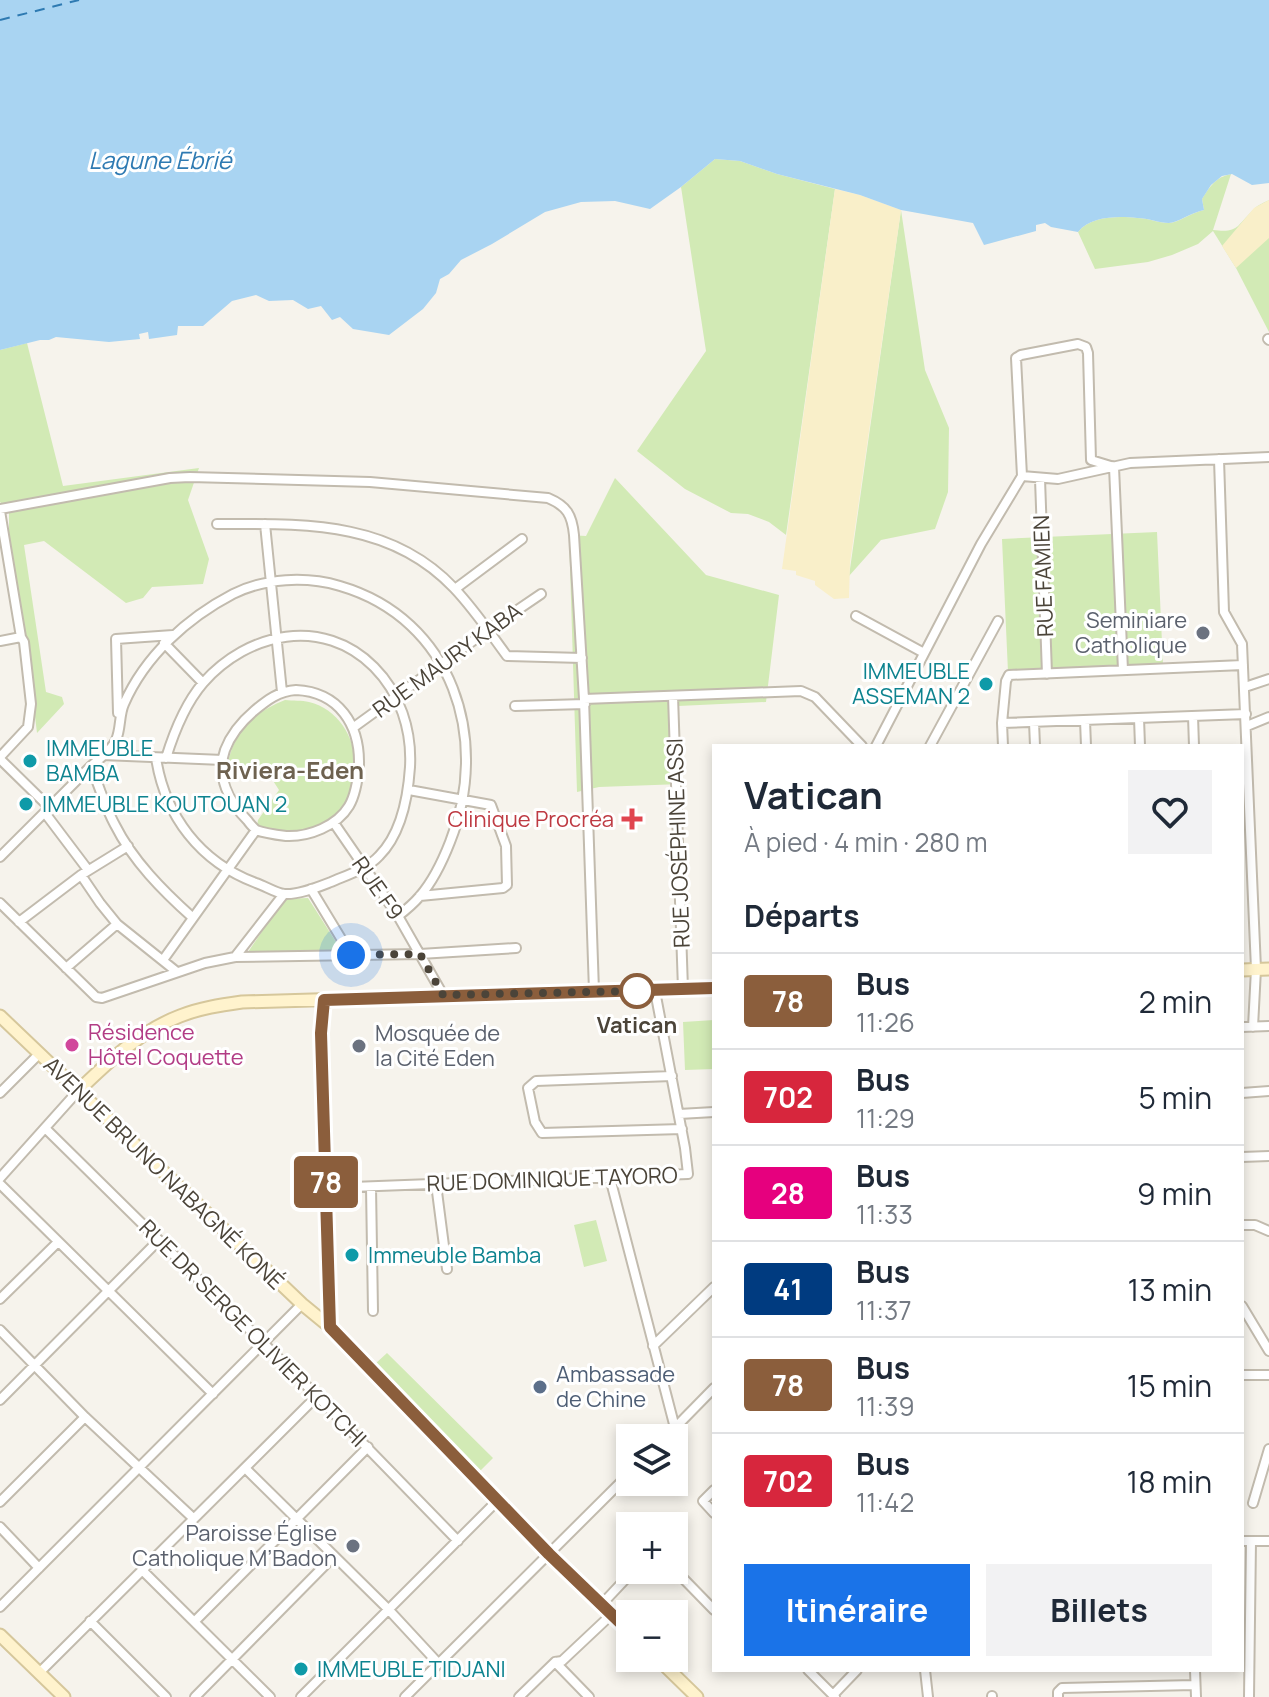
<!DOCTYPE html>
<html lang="fr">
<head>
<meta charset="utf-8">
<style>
	body { margin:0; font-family:Manrope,sans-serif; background:#f2f2f3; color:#1f2937; height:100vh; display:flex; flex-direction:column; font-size:30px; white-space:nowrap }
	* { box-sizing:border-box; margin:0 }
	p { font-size:26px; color:#747a83 }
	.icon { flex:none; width:44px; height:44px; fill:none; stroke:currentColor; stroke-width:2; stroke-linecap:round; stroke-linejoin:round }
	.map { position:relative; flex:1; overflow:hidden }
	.panel { position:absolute; left:712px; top:744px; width:532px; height:928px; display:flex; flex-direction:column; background:#fff; border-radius:0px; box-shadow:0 4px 12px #0003 }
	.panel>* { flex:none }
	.badge { padding:0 16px; border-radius:6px; font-size:28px; line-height:52px }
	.buttons { position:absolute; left:616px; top:1424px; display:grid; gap:16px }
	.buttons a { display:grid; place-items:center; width:72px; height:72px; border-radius:0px; background:#fff; box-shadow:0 4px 12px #0003; font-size:40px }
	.you { position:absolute; width:40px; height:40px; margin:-20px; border:6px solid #fff; border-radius:50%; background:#1a73e8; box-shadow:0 0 0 12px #1a73e833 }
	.map>.badge { position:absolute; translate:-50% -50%; box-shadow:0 0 0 4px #fff }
	h2 { padding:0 32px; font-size:30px; line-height:72px }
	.round { display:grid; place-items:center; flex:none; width:84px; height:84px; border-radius:0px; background:#f2f2f3 }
	.head { display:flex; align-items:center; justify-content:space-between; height:136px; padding:0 32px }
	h1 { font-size:38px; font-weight:700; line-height:60px }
	.cta { display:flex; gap:16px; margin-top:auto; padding:16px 32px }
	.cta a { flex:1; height:92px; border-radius:0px; background:#1a73e8; color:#fff; font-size:32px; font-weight:700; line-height:92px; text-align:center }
	.cta a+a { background:#f2f2f3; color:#1f2937 }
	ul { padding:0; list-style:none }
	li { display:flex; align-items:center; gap:24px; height:96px; padding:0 32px; border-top:2px solid #e0e1e3 }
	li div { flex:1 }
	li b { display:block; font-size:30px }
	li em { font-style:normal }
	li .badge { min-width:88px; font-weight:700; text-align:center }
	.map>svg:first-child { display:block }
	.green { fill:#d2eab5 }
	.sand { fill:#f9efc9 }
	.water { fill:#a9d4f2 }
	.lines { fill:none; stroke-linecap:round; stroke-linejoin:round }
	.ferry { stroke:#2e7ab2; stroke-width:2; stroke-dasharray:10 8; stroke-linecap:butt }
	.street-casing { stroke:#c2bbae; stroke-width:12 }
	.secondary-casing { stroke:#d6c79b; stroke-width:15 }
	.street { stroke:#fff; stroke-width:8 }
	.secondary { stroke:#fff3cd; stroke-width:11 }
	.line-casing { stroke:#fff; stroke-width:18 }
	.line { stroke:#8b5e3c; stroke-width:12 }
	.walk { stroke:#4b4439; stroke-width:8; stroke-dasharray:0 14.4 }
	.worship-dot { fill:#6b7280; stroke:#fff; stroke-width:3 }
	.culture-dot { fill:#0f9aa8; stroke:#fff; stroke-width:3 }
	.health-dot { fill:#e0444e; stroke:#fff; stroke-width:3 }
	.stop-dot { fill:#fff; stroke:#8b5e3c; stroke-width:4 }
	.hotel-dot { fill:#d1479c; stroke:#fff; stroke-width:3 }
	.service-dot { fill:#5c6f8a; stroke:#fff; stroke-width:3 }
	.labels { text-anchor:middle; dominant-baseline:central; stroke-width:6; stroke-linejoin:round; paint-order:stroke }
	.street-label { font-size:22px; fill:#4b4439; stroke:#fff }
	.worship-label { font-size:22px; fill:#5b616d; stroke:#fff; text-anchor:end }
	.culture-label { font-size:22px; fill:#0d838f; stroke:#fff; text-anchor:start }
	.health-label { font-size:22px; fill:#be3a42; stroke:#fff; text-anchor:end }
	.stop-label { font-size:22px; font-weight:bold; fill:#4b4439; stroke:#fff }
	.hotel-label { font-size:22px; fill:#b23c85; stroke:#fff; text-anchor:start }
	.service-label { font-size:22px; fill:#4e5e75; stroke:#fff; text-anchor:start }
	.water-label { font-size:24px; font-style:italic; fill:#2e7ab2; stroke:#fff }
	.neighbourhood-label { font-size:24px; font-weight:bold; fill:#6e6250; stroke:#fff }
</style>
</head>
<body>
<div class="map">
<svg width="1269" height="1697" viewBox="0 0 1269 1697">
	<rect width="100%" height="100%" fill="#f6f3ec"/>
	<path class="green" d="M715 159 740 161 777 174 835 189 786 535 769 522 748 514 731 513 685 489 637 451 706 351 681 187Z
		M1231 174 1213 230C1238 233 1236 227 1252 211 1256 206 1263 203 1269 200V332L1236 268 1213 231 1198 244 1172 255 1148 262 1095 269 1078 232C1091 216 1118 216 1137 218 1148 218 1158 223 1169 223 1178 223 1192 212 1204 210L1202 199C1210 186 1216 177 1231 174Z
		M901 210 925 370 949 428 948 492 935 529 881 540 849 576Z
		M27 343 63 486 199 468 188 500 209 559 203 584 152 587 143 598 126 603 44 541 24 545 46 692 62 697 64 704 37 733 26 642 9 596V510L0 502V350Z
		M615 478 706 575 779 595 766 702 678 706 682 784 599 787 577 792 569 535 586 536Z
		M1157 532 1163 665 1008 672 1002 539Z
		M285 700C293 701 302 700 309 702 353 713 367 769 346 805 336 823 307 834 287 834 277 834 266 829 257 826L258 820 279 790 268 773 227 768C233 732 252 713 285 700Z
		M308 898 343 953 244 958 284 899Z
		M714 1020V1069L685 1070 683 1022Z
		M596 1220 607 1261 584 1267 574 1225Z
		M387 1353 493 1458 478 1473 375 1364Z"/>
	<path class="sand" d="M835 189 860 195 901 210 850 563 849 598 834 599 815 585V581L796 575V571L782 569Z
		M1269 200V238L1236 268 1222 246 1254 208Z"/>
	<path class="water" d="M0 0H1269V183L1252 185 1232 174 1222 176 1211 185 1202 199 1204 210C1192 212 1177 223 1169 223 1159 223 1148 218 1137 218 1118 216 1091 216 1078 232L1051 227 1045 223 1036 225V231L984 245 973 223 901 210 860 195 777 174 740 161 715 159 681 187 650 209 615 201 581 202 545 212 492 244 461 260 449 274 440 279 436 293 423 309 389 335 353 329 340 317 332 320 321 306 308 309 293 300 269 301 256 295 232 301 203 326H178L177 335 149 339 148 332 139 334 140 339 109 342 56 337 49 340H40L0 350Z"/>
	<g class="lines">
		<path class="ferry" d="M0 20 79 0"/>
		<g class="street-casing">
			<path id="street" d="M1268 339 1269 340
				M1219 459 1224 612 1242 644 1256 969 1253 1027
				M1022 476 1058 479 1130 463 1269 457
				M1040 479 1047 674
				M0 509 170 478 190 477 370 482 548 498C567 506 572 515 574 535L584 699 594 991
				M0 511 21 637 24 642 31 704 28 727 0 757
				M217 524C303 524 390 520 454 588 474 609 490 633 507 656L582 658
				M265 524 282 692
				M455 589 522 539
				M856 616 924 653
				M0 641 21 637
				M164 643 203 683
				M1245 687 1269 679
				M296 690C339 692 360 725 359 765 358 778 356 794 349 806 337 826 309 837 286 836 278 835 264 833 256 830 255 829 249 823 248 821 229 802 216 777 225 750 231 734 241 722 254 711 267 700 279 691 296 690Z
				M673 696 683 989
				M584 699 801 691 815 697 862 746
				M515 706 585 704
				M118 713 116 639 173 635
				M1193 716 1194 746
				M1139 718 1140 746
				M1085 720 1086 746
				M1034 722 1035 746
				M1002 723 1246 714
				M1247 726 1269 717
				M354 727 488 630 541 594
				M876 746 981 544 1022 476 1016 358 1021 355 1078 344 1086 347 1088 353 1091 460 1114 467 1123 670
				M930 746 998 621
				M1003 746 1002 723 1006 681 1009 675 1243 665
				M103 755 223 760
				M156 758C165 816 200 862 256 883 265 886 276 893 284 894 299 895 318 887 331 882 347 875 367 869 379 856 401 834 408 797 410 767 412 730 400 693 374 667 323 616 248 632 203 683 185 704 174 732 166 758
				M0 759 50 808
				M409 790 491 805 506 846 507 885 503 888 420 896
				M45 813 88 870
				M334 823 398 916 443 995
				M0 857 91 766
				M81 875 100 903 117 924 177 972
				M311 889 351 955
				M0 903 96 997 102 998 205 963 235 957 420 954 516 948
				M192 917C163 891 133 861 115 825 105 807 99 786 91 766 99 759 112 750 116 740 121 729 119 715 124 704 145 656 187 618 233 594 265 578 306 576 340 586 453 619 491 740 450 842 443 860 433 881 420 896 414 903 406 910 398 916
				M19 922 81 875 128 846
				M235 957 284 894
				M163 960 256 830
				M66 968 117 924
				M1242 1027 1269 1026
				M672 1076 536 1081 528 1088 535 1122 542 1133 682 1129
				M0 1093 39 1054
				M1242 1093 1269 1091
				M679 1114 714 1112
				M45 1128 317 1396 458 1541
				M1242 1157 1269 1156
				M0 1178 78 1091
				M610 1178 675 1428
				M0 1184 213 1394
				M436 1184 447 1269
				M371 1187 373 1311
				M326 1188 688 1174 685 1148 655 991
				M1242 1225H1255L1269 1231
				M0 1299 58 1242
				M1242 1306 1269 1351
				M0 1330 85 1417 193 1518
				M653 1346 714 1287
				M1242 1375H1269
				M0 1400 159 1240
				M665 1438 714 1388
				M245 1468 388 1609 438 1663
				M714 1490 703 1501 714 1513
				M0 1502 85 1417
				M1253 1503 1269 1449
				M0 1527 39 1568
				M1242 1541H1269
				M674 1569 714 1610
				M142 1570 270 1697
				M602 1604 634 1570
				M0 1607 302 1304
				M90 1621 166 1697
				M195 1621 368 1447
				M555 1662 589 1697
				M808 1670 835 1697
				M925 1670 928 1697
				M1195 1670 1196 1697
				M39 1673 317 1396
				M833 1695 857 1670
				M992 1696V1697
				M195 1697 334 1556
				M301 1697 497 1501
				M405 1697 630 1473
				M519 1697 555 1662 562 1661 612 1614
				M1058 1697V1692L1062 1688 1194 1685
				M1249 1697 1251 1541"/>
		</g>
		<g class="secondary-casing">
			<path id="secondary" d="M1242 970 1269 969
				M324 1000 321 1033 330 1327
				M0 1016 302 1304 330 1327 549 1554 630 1632
				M78 1091C108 1062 140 1031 180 1016 200 1008 221 1005 242 1002L714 988
				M0 1635 64 1697
				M657 1658 697 1697"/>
		</g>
		<use href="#street" class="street"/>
		<use href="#secondary" class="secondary"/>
	</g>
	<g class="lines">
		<g class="line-casing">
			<path id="line" d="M630 1632 549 1554 330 1327 321 1033 324 1000 714 988"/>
		</g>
		<use href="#line" class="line"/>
		<path class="walk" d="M351 955 420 954 443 995 637 991"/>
	</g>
	<g class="worship-dot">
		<circle cx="1203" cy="633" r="8"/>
		<circle cx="359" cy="1046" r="8"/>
		<circle cx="353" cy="1546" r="8"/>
	</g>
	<g class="culture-dot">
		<circle cx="986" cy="684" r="8"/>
		<circle cx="30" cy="761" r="8"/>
		<circle cx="26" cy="804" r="8"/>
		<circle cx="352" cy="1255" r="8"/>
		<circle cx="301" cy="1669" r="8"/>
	</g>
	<path class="health-dot" d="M628 807h8v8h8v8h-8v8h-8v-8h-8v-8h8z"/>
	<circle class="stop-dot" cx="637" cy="991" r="16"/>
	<circle class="hotel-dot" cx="72" cy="1045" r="8"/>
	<circle class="service-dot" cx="540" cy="1387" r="8"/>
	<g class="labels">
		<g class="street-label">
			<text transform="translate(1043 576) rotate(-92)">RUE FAMIEN</text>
			<text transform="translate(447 660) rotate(-36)">RUE MAURY KABA</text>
			<text transform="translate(678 843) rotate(-92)">RUE JOSÉPHINE ASSI</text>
			<text transform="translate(378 888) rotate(55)">RUE F9</text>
			<text transform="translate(164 1173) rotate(44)">AVENUE BRUNO NABAGNÉ KONÉ</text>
			<text transform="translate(552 1179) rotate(-2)">RUE DOMINIQUE TAYORO</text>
			<text transform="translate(253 1333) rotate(45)">RUE DR SERGE OLIVIER KOTCHI</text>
		</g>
		<g class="worship-label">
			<text x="1187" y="620">Seminiare<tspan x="1187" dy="25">Catholique</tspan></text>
			<text x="375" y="1033" text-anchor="start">Mosquée de<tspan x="375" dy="25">la Cité Eden</tspan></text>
			<text x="337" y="1533">Paroisse Église<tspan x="337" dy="25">Catholique M’Badon</tspan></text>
		</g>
		<g class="culture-label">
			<text x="970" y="671" text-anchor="end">IMMEUBLE<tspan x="970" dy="25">ASSEMAN 2</tspan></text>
			<text x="46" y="748">IMMEUBLE<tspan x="46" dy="25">BAMBA</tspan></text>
			<text x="42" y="804">IMMEUBLE KOUTOUAN 2</text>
			<text x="368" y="1255">Immeuble Bamba</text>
			<text x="317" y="1669">IMMEUBLE TIDJANI</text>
		</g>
		<g class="health-label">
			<text x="614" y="819">Clinique Procréa</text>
		</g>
		<g class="stop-label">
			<text x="637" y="1025">Vatican</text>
		</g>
		<g class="hotel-label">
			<text x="88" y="1032">Résidence<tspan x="88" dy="25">Hôtel Coquette</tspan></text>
		</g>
		<g class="service-label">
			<text x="556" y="1374">Ambassade<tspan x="556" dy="25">de Chine</tspan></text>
		</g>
		<g class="water-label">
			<text x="160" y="159">Lagune Ébrié</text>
		</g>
		<g class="neighbourhood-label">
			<text x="290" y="769">Riviera-Eden</text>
		</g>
	</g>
</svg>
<div class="buttons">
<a><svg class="icon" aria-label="layers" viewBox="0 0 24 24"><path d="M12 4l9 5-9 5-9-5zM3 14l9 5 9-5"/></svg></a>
<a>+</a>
<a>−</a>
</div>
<div class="you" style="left:351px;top:955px"></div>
<b class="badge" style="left:326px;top:1182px;background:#8b5e3c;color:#fff">78</b>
<section class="panel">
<div class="head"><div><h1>Vatican</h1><p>À pied · 4 min · 280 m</p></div><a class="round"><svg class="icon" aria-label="heart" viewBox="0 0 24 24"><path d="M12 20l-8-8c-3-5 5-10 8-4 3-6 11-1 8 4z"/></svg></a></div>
<h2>Départs</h2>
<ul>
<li><span class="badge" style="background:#8b5e3c;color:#fff">78</span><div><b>Bus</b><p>11:26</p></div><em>2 min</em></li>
<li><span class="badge" style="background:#d7263d;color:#fff">702</span><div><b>Bus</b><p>11:29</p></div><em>5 min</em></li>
<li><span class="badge" style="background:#e6007e;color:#fff">28</span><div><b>Bus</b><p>11:33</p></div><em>9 min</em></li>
<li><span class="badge" style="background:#003b80;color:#fff">41</span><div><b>Bus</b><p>11:37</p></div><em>13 min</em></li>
<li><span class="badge" style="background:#8b5e3c;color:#fff">78</span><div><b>Bus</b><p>11:39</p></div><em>15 min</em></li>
<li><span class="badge" style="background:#d7263d;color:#fff">702</span><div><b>Bus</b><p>11:42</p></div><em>18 min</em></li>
</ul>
<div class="cta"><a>Itinéraire</a><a>Billets</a></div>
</section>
</div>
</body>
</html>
